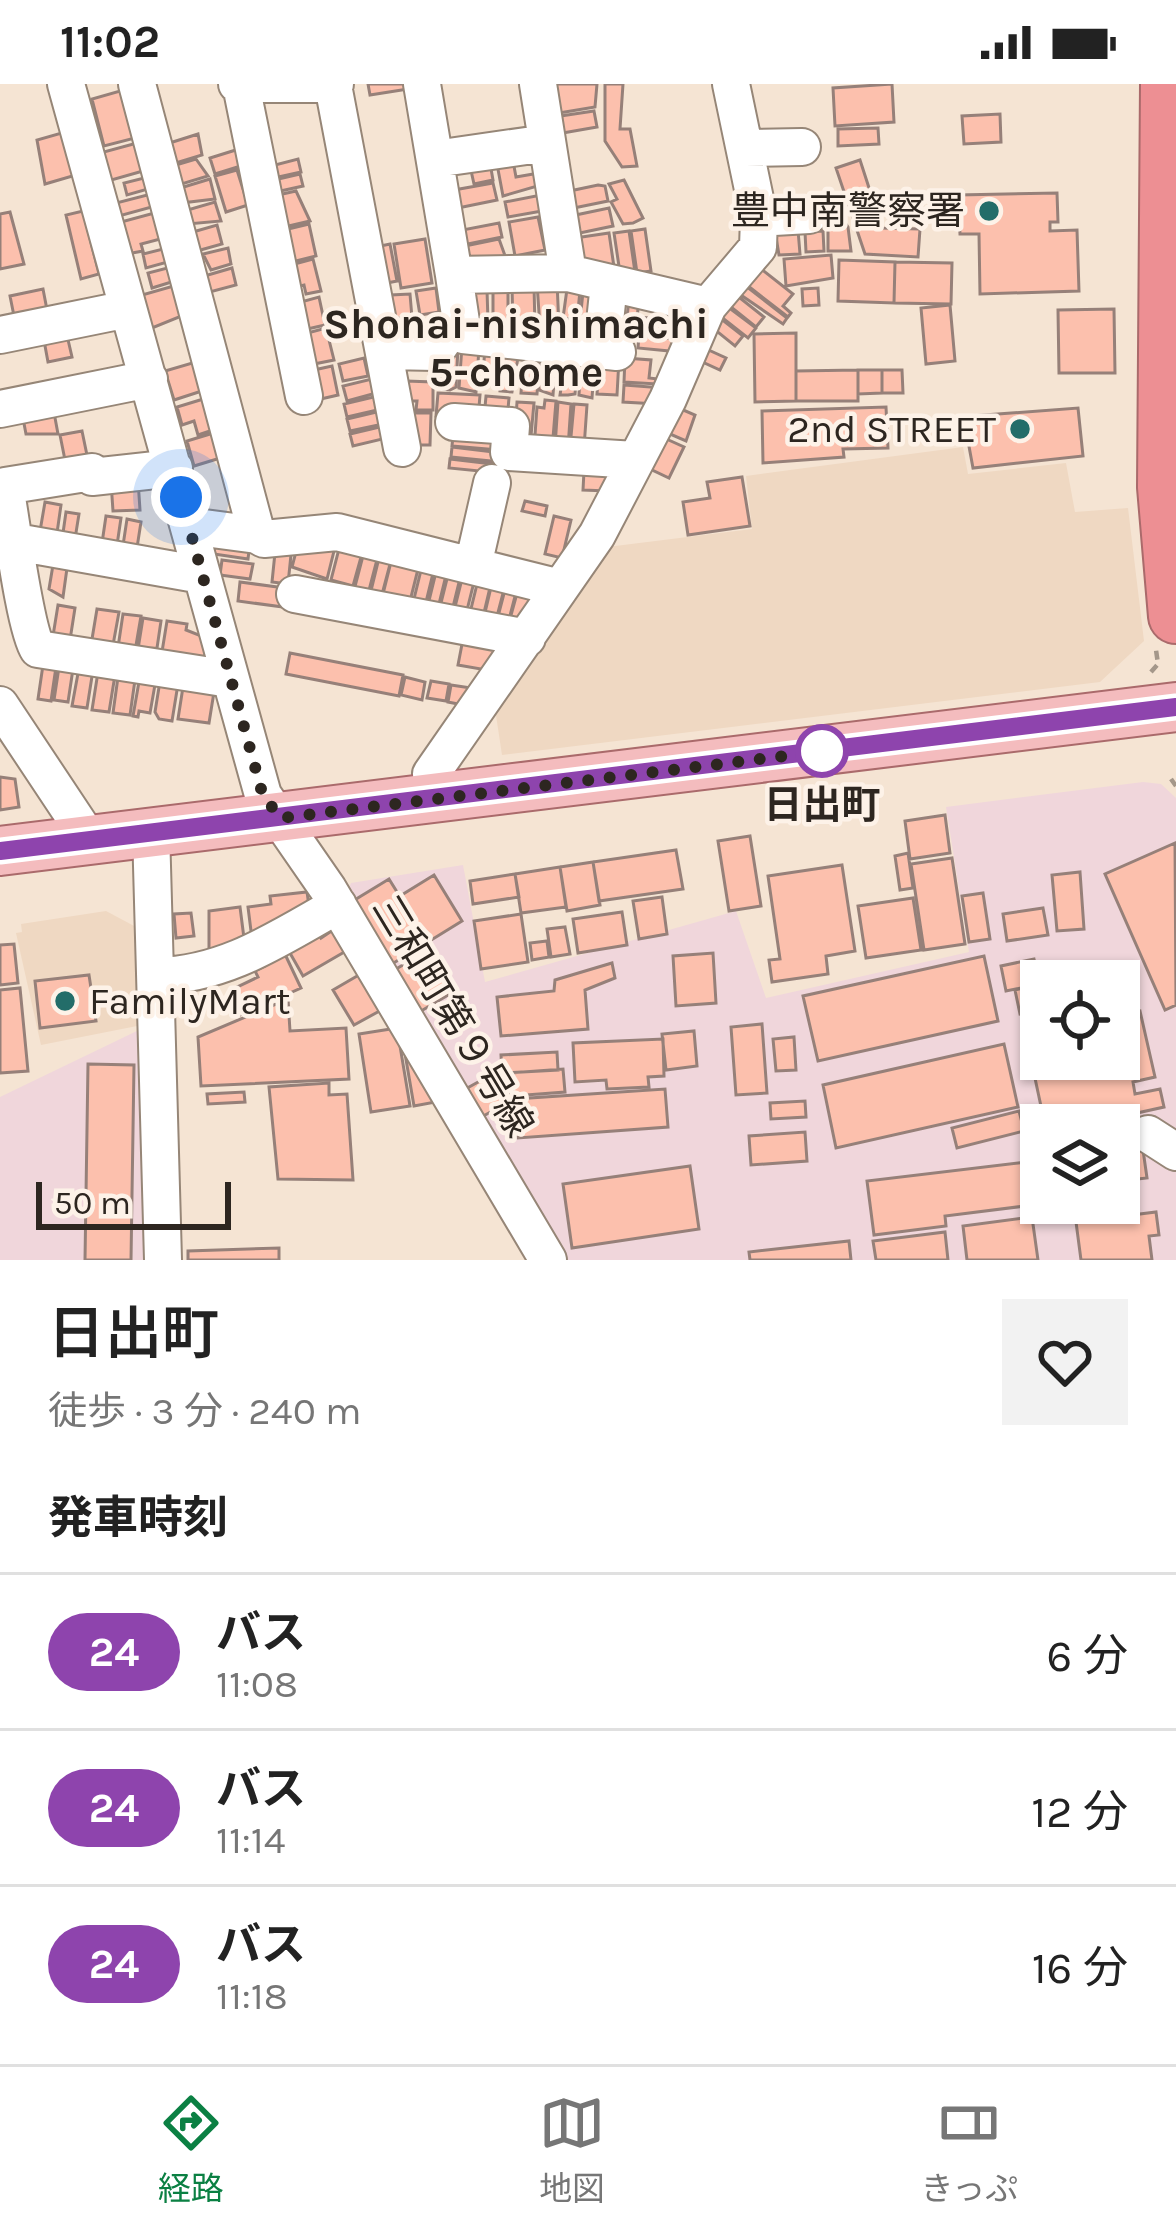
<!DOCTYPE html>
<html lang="ja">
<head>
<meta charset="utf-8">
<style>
	body { margin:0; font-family:Karla,"Noto Sans JP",sans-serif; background:#f2f2f2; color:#222; height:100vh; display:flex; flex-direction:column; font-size:45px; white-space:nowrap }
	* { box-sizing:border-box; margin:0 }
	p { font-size:39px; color:#767676 }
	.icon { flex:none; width:66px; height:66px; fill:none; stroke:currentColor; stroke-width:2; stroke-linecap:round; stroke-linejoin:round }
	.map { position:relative; height:1176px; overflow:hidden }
	.panel { display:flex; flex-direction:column; background:#fff; flex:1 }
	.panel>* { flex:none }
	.badge { padding:0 24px; border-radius:39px; font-size:42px; line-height:78px }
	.tools { position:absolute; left:1020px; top:876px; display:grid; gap:24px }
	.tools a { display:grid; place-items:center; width:120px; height:120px; border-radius:0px; background:#fff; box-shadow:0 3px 9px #0004; font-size:60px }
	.scale { position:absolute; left:36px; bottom:30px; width:195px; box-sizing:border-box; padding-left:12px; border:6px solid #2d2620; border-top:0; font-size:33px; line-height:42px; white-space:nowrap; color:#2d2620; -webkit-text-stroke:9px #fdf2e8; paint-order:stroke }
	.you { position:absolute; width:60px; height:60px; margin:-30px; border:9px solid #fff; border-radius:50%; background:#1a73e8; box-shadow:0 0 0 18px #1a73e833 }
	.map>.badge { position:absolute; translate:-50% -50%; box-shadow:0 0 0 6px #fff }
	h2 { padding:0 48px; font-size:45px; line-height:108px }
	.round { display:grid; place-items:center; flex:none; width:126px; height:126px; border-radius:0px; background:#f2f2f2 }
	.overview { display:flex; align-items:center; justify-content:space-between; height:204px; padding:0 48px }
	h1 { font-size:57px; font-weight:600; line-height:90px }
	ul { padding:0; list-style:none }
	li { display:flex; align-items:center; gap:36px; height:156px; padding:0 48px; border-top:3px solid #e0e0e0 }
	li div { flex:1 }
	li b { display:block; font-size:45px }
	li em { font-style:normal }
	li .badge { min-width:132px; font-weight:700; text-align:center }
	.status { display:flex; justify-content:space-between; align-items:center; height:84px; padding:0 60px; background:#fff; direction:ltr }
	.status svg { height:33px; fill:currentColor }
	.tab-bar { display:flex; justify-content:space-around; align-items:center; height:168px; border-top:3px solid #e0e0e0; background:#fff; font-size:33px; color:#767676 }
	.tab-bar a { display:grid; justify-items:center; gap:6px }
	.tab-bar .on { color:#0b8043 }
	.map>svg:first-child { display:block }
	.built { fill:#efd8c2 }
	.industrial { fill:#f0d6db; fill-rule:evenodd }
	.building { fill:#fcc0ad; stroke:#968079; stroke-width:3 }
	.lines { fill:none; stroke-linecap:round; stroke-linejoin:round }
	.minor-casing { stroke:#968677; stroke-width:40 }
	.major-casing { stroke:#aa6a6b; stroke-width:52 }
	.highway-casing { stroke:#aa6a6b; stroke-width:58 }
	.path { stroke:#a4978a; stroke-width:4.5; stroke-dasharray:9 6; stroke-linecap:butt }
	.minor { stroke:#fff; stroke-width:36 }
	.major { stroke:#f4bcbe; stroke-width:48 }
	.highway { stroke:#ed8f93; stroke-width:54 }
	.line-casing { stroke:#fff; stroke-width:27 }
	.line { stroke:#8e44ad; stroke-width:18 }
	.walk { stroke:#2d2620; stroke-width:12; stroke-dasharray:0 21.6 }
	.poi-dot { fill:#236d69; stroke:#fdf2e8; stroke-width:4.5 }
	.stop-dot { fill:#fff; stroke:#8e44ad; stroke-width:6 }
	.labels { text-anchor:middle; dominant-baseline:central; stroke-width:9; stroke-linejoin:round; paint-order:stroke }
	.poi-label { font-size:39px; fill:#2d2620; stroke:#fdf2e8; text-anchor:end }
	.stop-label { font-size:39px; font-weight:bold; fill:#2d2620; stroke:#fdf2e8 }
	.street-label { font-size:39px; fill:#2d2620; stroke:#fdf2e8 }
	.neighbourhood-label { font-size:42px; font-weight:bold; fill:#2d2620; stroke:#fdf2e8 }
</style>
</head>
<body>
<div class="status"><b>11:02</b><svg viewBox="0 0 49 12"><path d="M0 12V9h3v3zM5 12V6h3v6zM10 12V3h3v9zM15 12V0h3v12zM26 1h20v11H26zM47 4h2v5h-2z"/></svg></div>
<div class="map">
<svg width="1176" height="1176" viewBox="0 0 1176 1176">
	<rect width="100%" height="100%" fill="#f5e4d3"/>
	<path class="built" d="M963 363 968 390 1066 379 1075 428 1128 424 1144 557 1100 598 502 671 494 618 599 464 752 445 746 392Z
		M106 827 136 843 137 942 41 961 16 849 22 848 21 840Z"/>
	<path class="industrial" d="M1143 698 1161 700 1176 714V1176H559L344 815 351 799 463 781 485 898 736 827 766 914 969 868 946 723ZM1041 897H1119V975H1041ZM1041 1041H1119V1119H1041Z
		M141 945 144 1176H0V1013Z"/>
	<path class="building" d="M368 0H407L408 5 370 11Z
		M547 0H597L595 23 553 30Z
		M605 0H623L620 45H630L637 82 622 83 605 57Z
		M892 0 894 38 835 42 833 4Z
		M127 5 139 53 104 62 92 15Z
		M594 27 597 43 557 50 554 33Z
		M1000 30 1001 58 964 60 962 32Z
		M878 44 879 60 838 62V45Z
		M65 48 76 91 45 100 37 56Z
		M198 50 202 71 166 82 160 62Z
		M137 59 150 85 108 97 100 69Z
		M239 65 244 81 215 90 210 74Z
		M196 75 208 92 175 102 169 83Z
		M298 75 301 88 274 94 271 82Z
		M860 76 882 144 920 145 918 173 865 170 836 84Z
		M513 77 516 93 539 89 541 101 503 112 497 80Z
		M490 79 493 96 474 100 470 82Z
		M237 86 248 121 226 128 215 92Z
		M300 90 303 102 276 108 274 96Z
		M152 92 155 103 127 111 124 99Z
		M210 95 215 115 181 119 177 105Z
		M624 96 643 134 633 139 623 140 611 118 617 115 609 100Z
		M493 99 497 116 458 124 454 106Z
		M598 101 605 102 608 117 569 125 565 108Z
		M296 107 310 137 280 144 278 111Z
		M155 109 159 121 119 132 116 119Z
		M1057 109 1058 138H1050V147L1077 146 1079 207 980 210 979 150H960L958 111Z
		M541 111 542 127 508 133 505 118Z
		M215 118 221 137 188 140 184 127Z
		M609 124 613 142 575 150 571 132Z
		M83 127 99 190 81 195 66 131Z
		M10 128 24 180 0 185V130Z
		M158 128 168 153 141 160 143 167 132 169 121 138Z
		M538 133 545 166 515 172 509 138Z
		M833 137H844L848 143 851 167H828V140Z
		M499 139 502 153 463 161 457 147Z
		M309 140 316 172 288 179 284 146Z
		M217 141 222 160 197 167 186 150Z
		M645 145 651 187 637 189 631 147Z
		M798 146 800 170 779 171 775 147Z
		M629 147 635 188 620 189 614 149Z
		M823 147 824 167 806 168 805 148Z
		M609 149 614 183 579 182 575 154Z
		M425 155 432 199 401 204 394 160Z
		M499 155 508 180 463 179 460 163Z
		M390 160 397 197 377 201 371 164Z
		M171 163 175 176 146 184 143 170Z
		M228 164 231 180 211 186 203 170Z
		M831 171 833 194 786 202 784 175Z
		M313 175 321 207 306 210 304 201 292 204 287 182Z
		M839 176 895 178 894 219 838 217Z
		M895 178 952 179 951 220 894 219Z
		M756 181 793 210 783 222 791 229 788 233 743 198Z
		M175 182 178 196 152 204 148 189Z
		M232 184 236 201 206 209 201 193Z
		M557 198 559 243 540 244 537 199Z
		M742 199 787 234 783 240 735 207Z
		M177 201 189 229 152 244 142 211Z
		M512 202H534L535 243 513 244Z
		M436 204 439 228 420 231 416 207Z
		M818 204 819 221 803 222 802 205Z
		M43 205 48 231 15 237 10 212Z
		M567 205 580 207 577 236 563 234Z
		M487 206 488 237 471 235 470 207Z
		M493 208H508V240H493Z
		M583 208 603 210 599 249 579 246Z
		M410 210 412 234H393L391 211Z
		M735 210 764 233 756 243 726 219Z
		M319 213 325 241 303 246 297 219Z
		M629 214 639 215 635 255 625 254Z
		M724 220 756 244 748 254 720 232Z
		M950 221 955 277 926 280 921 224Z
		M1114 225 1115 289H1059L1058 226Z
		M640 233 685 238 683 252 639 247Z
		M720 234 743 252 735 262 709 241Z
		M326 244 334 276 314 280 300 251Z
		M66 247 72 273 48 278 43 251Z
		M796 249V317L755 318 754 250Z
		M639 251 681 256 680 268 638 264Z
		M443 262 458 264 456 303 450 306 440 305Z
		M462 262 479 264 476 308 459 304Z
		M702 263 726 274 720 286 696 275Z
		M485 265 500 266 498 302 482 300Z
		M503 267 519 268 512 308 500 307Z
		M524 268 540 269 537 310 521 309Z
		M541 271H556L553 311 539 306Z
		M566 271 578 272 575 310 568 311H560Z
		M364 274 368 292 343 297 339 280Z
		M581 274H595L592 314 579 311Z
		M600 274 619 275 617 311 597 310Z
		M625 274 651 276 649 294 658 295 657 300 624 298Z
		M199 277 208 305 174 316 165 287Z
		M332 282 338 311 321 315 314 286Z
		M858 286H882V309L858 310Z
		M858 286V317H796V287Z
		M882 286H902L903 309H882Z
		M376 294 380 308 347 317 343 302Z
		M406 297 433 298V326H416L417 317H406Z
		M624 301 664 304 657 320 623 318Z
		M438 309 480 311 478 335 436 332Z
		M382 311 386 324 347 333 344 320Z
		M486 312 509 314 507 336 484 334Z
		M210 313 219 344 198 351 194 337 182 341 177 323Z
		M545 316 556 317 552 366 534 365 537 323 544 324Z
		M517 318 534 319 530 363 515 348Z
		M558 318 571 320 568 364 555 363Z
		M574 320 587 321 584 364 570 363Z
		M674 322 695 331 686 357 663 347Z
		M53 323 58 350H26L22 329Z
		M886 323 888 364 843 365 844 373 763 379 762 327Z
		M1078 324 1083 372 973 384 968 357 960 358 958 333Z
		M385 326 388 339 350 347 347 335Z
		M410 329H431L430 361H413Z
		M388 341 391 353 353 362 350 350Z
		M82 347 88 376 66 381 60 351Z
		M220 347 227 372 194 382 187 357Z
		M453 352 501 357 499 366 452 362Z
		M662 353 684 363 669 394 648 384Z
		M452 363 502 369 501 378 451 373Z
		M450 375 501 381 499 389 449 384Z
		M584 387 611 388 608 407 583 406Z
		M742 393 750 442 688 451 683 418 710 414 707 398Z
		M138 396 140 426 113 427 111 398Z
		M525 417 547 422 545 432 522 427Z
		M45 418 61 421 56 456 39 453Z
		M66 428 79 430 74 461 62 456Z
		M106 432 121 434 117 461 102 459Z
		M554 432 571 436 562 474 545 470Z
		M127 435 141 438 136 470 122 468Z
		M299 456 335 463 327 495 292 483Z
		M276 459 292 461 288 500 272 498Z
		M340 461 363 466 353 502 331 496Z
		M215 462 249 467 248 475 214 470Z
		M365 464 379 468 367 514 353 510Z
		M393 469 380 518 369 515 379 474Z
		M393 470 420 477 408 525 381 518Z
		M54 475 68 477 63 513 49 505Z
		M222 476 253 480 250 495 220 491Z
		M423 478 435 481 425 522 413 519Z
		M438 480 448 483 437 528 427 525Z
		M450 483 462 486 451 531 439 527Z
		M464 487 476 490 465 534 453 531Z
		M479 492 492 495 482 537 469 533Z
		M493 495 506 498 495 540 483 537Z
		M240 498 285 504 283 523 238 517Z
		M507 498 518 501 507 543 496 540Z
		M519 502 542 507 526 546 508 542Z
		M58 521 75 524 70 556 52 558Z
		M97 525 119 528 113 561H91Z
		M123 530 141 532 134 573 117 570Z
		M143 534 161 537 157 564 138 565Z
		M167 537 187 540 186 546 204 553 207 581 161 574Z
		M463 555 507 570 492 587 458 581Z
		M290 569 403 591 399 612 286 590Z
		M43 581 56 583 51 617 38 615Z
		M59 583 73 585 68 618 54 616Z
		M79 584 93 586 87 624 72 622Z
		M98 588 115 591 109 628 92 626Z
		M140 592 156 595 150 629 139 627 138 633 133 632Z
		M118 593 135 596 130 631 113 629Z
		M405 593 425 598 422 616 401 611Z
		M160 597 178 600 172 637 159 635 155 628Z
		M431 597 449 600 446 617 427 614Z
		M451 601 471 604 468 622 448 618Z
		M183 603 214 608 209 639 178 635Z
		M0 693 15 695 19 723 0 726Z
		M945 731 950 769 910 775 905 737Z
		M750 752 761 822 729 827 718 757Z
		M1175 759 1176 921 1165 926 1105 790Z
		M676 766 683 805 599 817 593 778Z
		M908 769 913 804 900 806 895 772Z
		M952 774 965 860 924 866 911 780Z
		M593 778 600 821 567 827 560 783Z
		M842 781 855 867 826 872 828 890 772 898 769 876 780 875 768 792Z
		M560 783 566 823 521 829 515 790Z
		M1080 788 1084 845 1057 847 1052 791Z
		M515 790 519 813 473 820 470 797Z
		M434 791 462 837 428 858 400 812Z
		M389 795 428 858 387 883 348 820Z
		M307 808 310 829 252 855 248 823 271 820 270 812Z
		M983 809 990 855 969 858 962 812Z
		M662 813 667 850 639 855 633 817Z
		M913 814 921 866 866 874 858 822Z
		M240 823 245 862 209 867V827Z
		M1043 824 1048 851 1007 857 1003 830Z
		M622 828 627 861 578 869 573 835Z
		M191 829 194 852 176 854 174 830Z
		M521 830 528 878 481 885 474 837Z
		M565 843 570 870 551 873 547 845Z
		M316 845 321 854 333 846 346 867 303 892 286 862Z
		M547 857 549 873 532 876 530 859Z
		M14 860 18 899 0 901V861Z
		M430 865 455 907 416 930 391 888Z
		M283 866 301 904 240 931 229 907 258 893 255 887 265 882 263 876Z
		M713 869 716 919 676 922 673 872Z
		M984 872 998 937 818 977 803 912Z
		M1034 875 1040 900 1006 907 1001 882Z
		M1067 878 1070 897H1043L1040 883Z
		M612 879 615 894 585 906 588 945 501 952 497 913 554 907 555 896Z
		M1116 885 1118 897H1073L1072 895Z
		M364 888 385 924 354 941 333 906Z
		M89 891 96 937 40 944 35 897Z
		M1040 900 1041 926 1020 930 1015 906Z
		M20 904 28 987 0 989V906Z
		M288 915 290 947 346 944 349 995 201 1002 198 953Z
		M1140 927 1155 993 1133 998 1135 1010 1160 1005 1164 1023 1083 1041H1045L1026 952 1041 948V975H1119V931Z
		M762 940 767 1009 736 1011 731 943Z
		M397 944 410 1022 371 1028 359 950Z
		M694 947 697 982 666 986 662 950Z
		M794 953 796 986 776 987 773 955Z
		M663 955 664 992 648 993 649 1003 607 1005 606 996 575 998 573 959Z
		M403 958 441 1017 414 1022Z
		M1004 960 1018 1023 836 1064 823 1001Z
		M557 968 558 986 502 989 501 971Z
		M88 980 134 981 131 1176H85Z
		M563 985 565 1008 513 1012 511 989Z
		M496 988 512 1016 478 1035 462 1007Z
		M329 999V1011L347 1010 353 1096 278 1095 269 1003Z
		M665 1005 668 1043 518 1054 515 1015Z
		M244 1008 245 1018 208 1020 207 1010Z
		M805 1017 806 1033 771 1035 770 1019Z
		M1019 1027 1024 1047 957 1064 952 1044Z
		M805 1048 807 1077 751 1081 749 1052Z
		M1143 1066 1147 1094 1119 1097V1069Z
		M1027 1078 1033 1121 945 1132 946 1142 874 1151 867 1097Z
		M690 1082 699 1145 572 1164 563 1100Z
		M1156 1128 1159 1151 1149 1152 1152 1176H1081L1076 1138Z
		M1032 1133 1038 1176H967L963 1142Z
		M945 1148 948 1176H876L873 1157Z
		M849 1157 851 1176H750L749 1168Z
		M279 1164V1176H188V1167Z"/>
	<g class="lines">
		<g class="minor-casing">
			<path id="minor" d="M66 0 263 711 328 805 548 1176
				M137 0 257 451 189 442
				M237 0H335
				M422 0 454 191 568 189
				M538 0 568 189 708 222
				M241 1 304 312
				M333 1 402 364
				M745 64 802 63
				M435 75 547 59
				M759 134 809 131
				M454 191 463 251 617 268
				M0 251 128 225
				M386 267 435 268 460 233
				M602 267 609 199
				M0 325 149 295
				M454 338 511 342 509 368 635 376
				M174 384 92 393V388L5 402C11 434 25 546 38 565L230 595
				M257 451 264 455 337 448 560 504
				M16 458 202 491
				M473 482 492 399
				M295 510 527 554
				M0 621 89 755
				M436 715 431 690 597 451 668 315 708 222 758 163 759 134 731 0
				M151 746 163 1176
				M157 892C226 891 279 854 338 821
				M1148 1050 1176 1068"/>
		</g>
		<g class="major-casing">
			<path id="major" d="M0 767 1176 623"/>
		</g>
		<g class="highway-casing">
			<path id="highway" d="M1168 0 1165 403 1176 532"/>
		</g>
		<path class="path" d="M1151 588 1158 580 1156 566
			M1171 695 1176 702"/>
		<use href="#minor" class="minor"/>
		<use href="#major" class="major"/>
		<use href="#highway" class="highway"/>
	</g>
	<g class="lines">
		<g class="line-casing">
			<path id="line" d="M0 767 1176 623"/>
		</g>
		<use href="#line" class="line"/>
		<path class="walk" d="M181 413 263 712 281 734 842 665 822 667"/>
	</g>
	<g class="poi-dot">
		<circle cx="989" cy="127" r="12"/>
		<circle cx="1020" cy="345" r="12"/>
		<circle cx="65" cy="917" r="12"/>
	</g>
	<circle class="stop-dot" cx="822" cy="667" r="24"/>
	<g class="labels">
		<g class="poi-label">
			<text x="965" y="127">豊中南警察署</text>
			<text x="996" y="345">2nd STREET</text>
			<text x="89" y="917" text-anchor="start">FamilyMart</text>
		</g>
		<g class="stop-label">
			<text x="822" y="721">日出町</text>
		</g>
		<g class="street-label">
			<text transform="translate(453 932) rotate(59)">三和町第９号線</text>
		</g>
		<g class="neighbourhood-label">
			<text x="516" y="240">Shonai-nishimachi<tspan x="516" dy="48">5-chome</tspan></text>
		</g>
	</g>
</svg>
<div class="tools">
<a><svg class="icon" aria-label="locate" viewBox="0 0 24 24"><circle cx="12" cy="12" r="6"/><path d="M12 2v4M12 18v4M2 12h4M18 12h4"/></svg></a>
<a><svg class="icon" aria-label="layers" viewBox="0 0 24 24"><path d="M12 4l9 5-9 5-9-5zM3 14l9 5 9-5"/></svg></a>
</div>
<div class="scale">50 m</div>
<div class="you" style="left:181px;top:413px"></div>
</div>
<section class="panel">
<div class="overview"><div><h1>日出町</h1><p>徒歩 · 3 分 · 240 m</p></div><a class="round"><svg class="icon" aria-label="heart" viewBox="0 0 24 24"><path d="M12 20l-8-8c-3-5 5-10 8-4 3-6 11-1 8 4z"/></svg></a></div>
<h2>発車時刻</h2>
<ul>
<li><span class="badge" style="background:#8e44ad;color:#fff">24</span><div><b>バス</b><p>11:08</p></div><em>6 分</em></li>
<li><span class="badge" style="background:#8e44ad;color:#fff">24</span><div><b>バス</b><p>11:14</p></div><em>12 分</em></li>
<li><span class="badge" style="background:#8e44ad;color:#fff">24</span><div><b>バス</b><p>11:18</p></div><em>16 分</em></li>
</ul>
</section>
<nav class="tab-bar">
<a class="on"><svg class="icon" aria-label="directions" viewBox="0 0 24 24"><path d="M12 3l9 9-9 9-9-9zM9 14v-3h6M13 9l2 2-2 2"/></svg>経路</a>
<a><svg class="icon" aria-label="map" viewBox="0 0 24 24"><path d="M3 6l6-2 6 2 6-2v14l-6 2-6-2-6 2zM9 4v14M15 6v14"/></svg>地図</a>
<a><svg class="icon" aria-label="tickets" viewBox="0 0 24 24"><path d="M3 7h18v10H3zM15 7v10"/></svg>きっぷ</a>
</nav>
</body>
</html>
